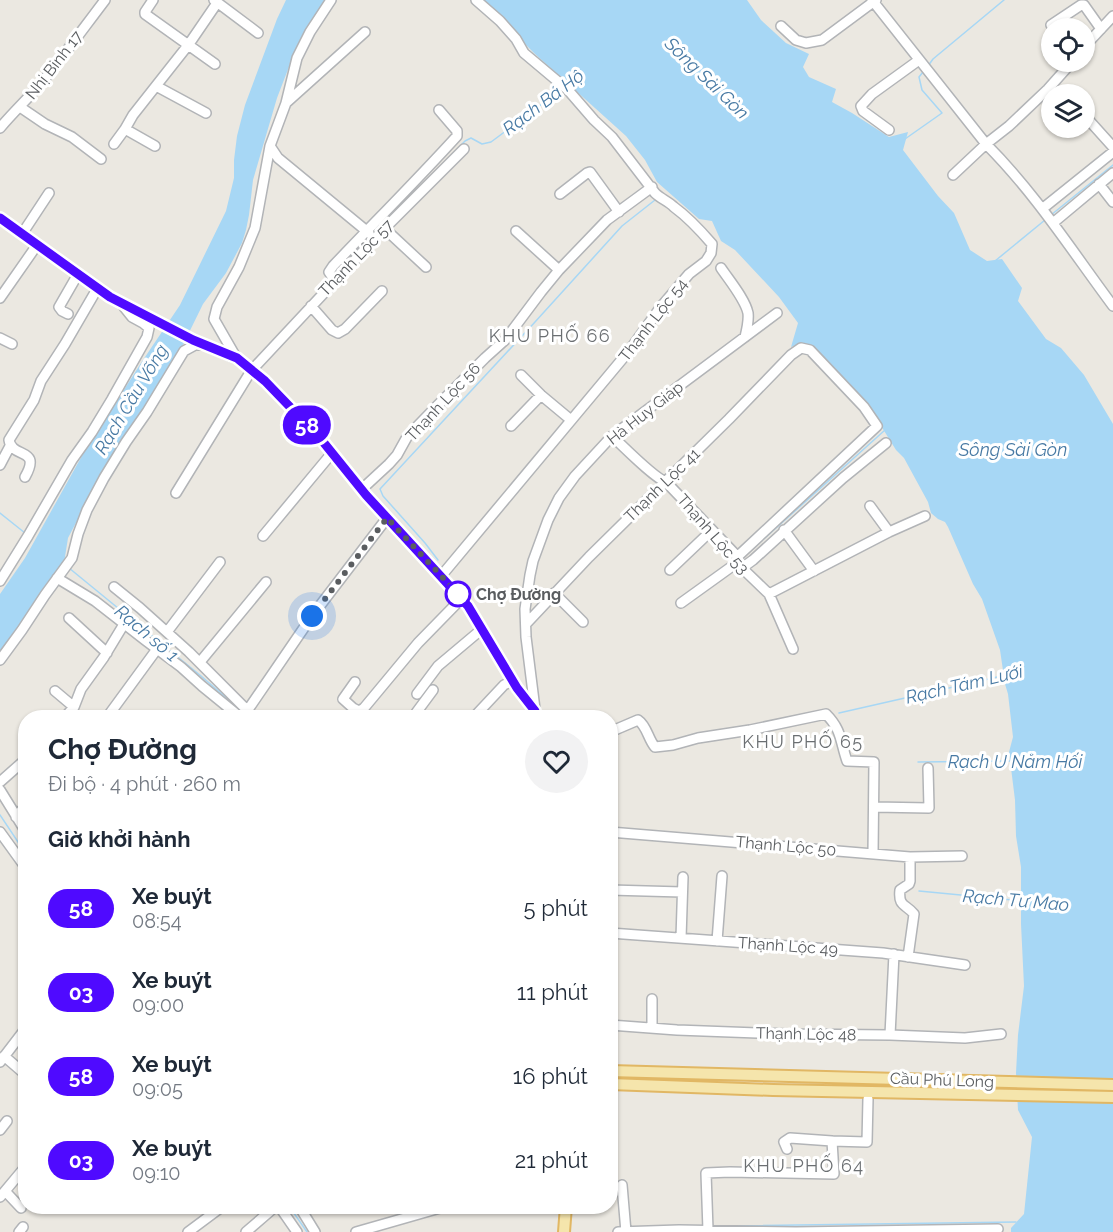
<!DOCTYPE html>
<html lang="vi">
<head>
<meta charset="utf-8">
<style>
	body { margin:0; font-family:Raleway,sans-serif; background:#f2f2f3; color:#1f2937; height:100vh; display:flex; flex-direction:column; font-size:22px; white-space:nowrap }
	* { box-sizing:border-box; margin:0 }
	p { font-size:20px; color:#747a83 }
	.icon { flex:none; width:33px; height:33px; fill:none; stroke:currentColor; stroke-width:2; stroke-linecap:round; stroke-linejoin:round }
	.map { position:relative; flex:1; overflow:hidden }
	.sheet { position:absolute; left:18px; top:710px; width:600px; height:504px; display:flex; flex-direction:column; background:#fff; border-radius:24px; box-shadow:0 2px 4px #0004 }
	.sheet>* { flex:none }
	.badge { padding:0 12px; border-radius:20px; font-size:21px; line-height:39px }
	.tools { position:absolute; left:1041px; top:18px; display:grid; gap:12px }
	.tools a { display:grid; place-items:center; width:54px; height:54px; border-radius:50%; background:#fff; box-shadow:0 2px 4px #0004; font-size:30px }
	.you { position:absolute; width:30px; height:30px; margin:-15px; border:4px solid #fff; border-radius:50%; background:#1a73e8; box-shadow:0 0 0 9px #1a73e833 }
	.map>.badge { position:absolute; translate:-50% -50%; box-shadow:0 0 0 3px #fff }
	h2 { padding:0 30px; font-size:22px; line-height:54px }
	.round { display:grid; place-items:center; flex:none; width:63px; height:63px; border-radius:32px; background:#f2f2f3 }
	.summary { display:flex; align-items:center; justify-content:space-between; height:102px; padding:0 30px }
	h1 { font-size:28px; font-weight:700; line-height:45px }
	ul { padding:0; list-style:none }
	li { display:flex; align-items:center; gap:18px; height:84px; padding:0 30px }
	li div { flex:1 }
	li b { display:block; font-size:22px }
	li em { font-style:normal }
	li .badge { min-width:66px; font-weight:700; text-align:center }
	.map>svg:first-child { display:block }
	.water { fill:#a7d7f5 }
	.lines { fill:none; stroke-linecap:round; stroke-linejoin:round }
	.stream { stroke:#a7d7f5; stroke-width:1.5 }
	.minor-casing { stroke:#b2b4b7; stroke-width:12 }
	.major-casing { stroke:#e1b764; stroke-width:14 }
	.minor { stroke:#fff; stroke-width:9 }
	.major { stroke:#f5e5ac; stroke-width:10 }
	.line-casing { stroke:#fff; stroke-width:14 }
	.line { stroke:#4f0aff; stroke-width:9 }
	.walk { stroke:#5a5d60; stroke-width:6; stroke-dasharray:0 10.8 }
	.stop-dot { fill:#fff; stroke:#4f0aff; stroke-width:3 }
	.labels { text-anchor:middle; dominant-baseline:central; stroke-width:6; stroke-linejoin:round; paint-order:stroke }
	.street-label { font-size:16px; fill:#5a5d60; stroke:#fff }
	.stop-label { font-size:16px; font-weight:bold; fill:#5a5d60; stroke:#fff; text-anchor:start }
	.water-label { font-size:18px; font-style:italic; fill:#487aa4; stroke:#fff }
	.neighbourhood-label { font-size:18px; letter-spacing:1.5px; fill:#6b6f72; stroke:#fff }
</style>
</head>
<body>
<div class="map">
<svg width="1113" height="1232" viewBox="0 0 1113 1232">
	<rect width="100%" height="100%" fill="#ebe8e1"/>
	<path class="water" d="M286 0H328L314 19 292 59 277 98 253 180 249 215 246 230 242 243 226 273 203 304 179 353 88 500 68 538 64 563 0 654V594L25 558 83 454 141 363 180 305 226 211 234 178V160L237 136 245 105 277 19Z
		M481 0H747L761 20 786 43 809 54 803 67 809 77 836 89 832 102 852 113 889 137 908 132 903 150 938 196 954 213 970 250 987 261 1002 259 1022 288 1018 301 1046 339 1061 348 1084 375 1113 424V1232H1011V1228L1024 1214 1032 1137 1018 1110 1016 1073 1018 1035 1024 986 1021 924V867L1016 836 1015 800 1009 752 1013 737 1008 694 1005 684 1000 650 982 599 973 584 948 527 945 522 938 519 931 513 928 502 904 458 896 450 878 421 815 347C806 343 800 344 791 347L798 323 779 297 735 250 721 241 712 221 699 219 657 182 645 160 626 136 535 54Z"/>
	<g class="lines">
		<path class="stream" d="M928 66 933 59 1004 0
			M905 139 942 113 922 90 919 77 923 72
			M437 170 465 141 471 138 482 144 491 142 562 89
			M1051 215 1113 165
			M995 261 1045 220
			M336 273 357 251
			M0 513 25 533
			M746 555 885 430
			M438 560 425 543 383 496 380 489 535 322 622 226 655 200
			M69 568 201 676 243 712
			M839 713 1006 675
			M918 762 1010 761
			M0 815 26 854
			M919 891 1022 901
			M289 1206 307 1232
			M732 1226 1016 1222"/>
		<g class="minor-casing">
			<path id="minor" d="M153 0 145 12V14L215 64
				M214 0 258 33
				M872 0 986 144C1035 193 1072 251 1113 306
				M1051 25 1081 5H1084L1101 29
				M781 26 796 40 806 43 822 40 876 0
				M1084 47 1113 16
				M156 86 206 113
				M286 103 297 58 310 32 331 0
				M20 107 45 124 72 137 101 159
				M1086 117 1113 147
				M0 128C15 110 33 94 48 75 67 51 86 25 105 0
				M889 130 863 111 861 106 872 94 919 60
				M114 144 125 129
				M155 146 125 129 133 115 189 44 217 3
				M270 146 278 158 369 233
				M953 175 986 144 1009 126 1048 89 1072 62
				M1099 184 1113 202
				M560 194 587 173 590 172 619 212
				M1042 209 1113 152
				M0 218 110 297 193 340 237 359 265 381 320 438 366 495 468 606 517 689 535 711
				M1053 223 1113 173
				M384 228 426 267
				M516 231 559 270
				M22 234 49 193
				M721 268C729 280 745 299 748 313 749 321 747 329 745 337
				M335 281 329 272 333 266C374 223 417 180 457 136V131L439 110
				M0 298 37 245
				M311 306 332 330 338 333 345 329 382 291
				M68 314 62 311 59 307 78 274
				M0 338 12 344
				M237 359 214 319 217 307 239 267 255 228 270 146 286 103 365 32
				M521 375 541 395 571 420
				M511 426 541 395
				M612 436C623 446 654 478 666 482L736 555 742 568 769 594 793 649
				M0 465 10 446
				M25 477C42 447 12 459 9 440L34 400 41 381 65 344 97 289
				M362 489 389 464 397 455 407 437 439 404 485 358 505 340 541 292 559 270 607 220 652 187
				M176 493 251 371 381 232 464 149
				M870 506 889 532 925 516
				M784 530 814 571
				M263 536 332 453
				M742 568 753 560 843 478 886 443
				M670 570 712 530
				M442 575 629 351 660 308 689 274 706 261 711 253 712 244C700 230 689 218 674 207 668 201 661 199 655 193L612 137 594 120 568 90 524 53 516 39 500 21 476 0
				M57 578 95 601 145 640 181 667 202 686 240 717
				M0 581 28 536 72 460 92 432 112 399 147 337 149 328 143 323 132 317 124 307
				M114 587 140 608 189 652 254 717
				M554 593 583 622
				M769 594 889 532
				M681 603 738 562
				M69 618 107 653
				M526 624 589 557 729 419 791 355 801 348 810 350 864 407 877 426 737 557
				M167 632 220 562
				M0 660 22 630 45 595 72 558 78 534 87 510 104 478 126 442 147 412 184 351 195 345H202
				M200 662 266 582
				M355 682 343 699 353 708 359 711 364 708 418 643 462 598
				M55 691 74 707
				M417 694 438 666 482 629
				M108 716 157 649
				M65 717 74 707 81 689 104 657 124 624
				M243 717 312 616 387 518
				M413 717 433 690
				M474 717 504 685 512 681
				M536 717 526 637 525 609 530 575 533 561 548 520 559 498 575 476 612 436 777 313
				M610 732 638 720C647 726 648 739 655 747L673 745 698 738 750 730 826 714C842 730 840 741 847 761L874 762 873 854
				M0 782 26 759
				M0 790 26 832
				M874 807 929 808 928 768
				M16 817 26 805
				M0 832 26 868
				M610 832 910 857 962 856
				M610 890 682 892
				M610 933 883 953 965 965
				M681 938 683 877
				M717 941 722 876
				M908 957 914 914C906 904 898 907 900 890L909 884 910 881V857
				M652 999V1028
				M610 1025 677 1030 787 1034 890 1035 965 1038 1001 1034
				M890 1035 894 954
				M4 1056 26 1075
				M0 1062 26 1028
				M0 1130 7 1121
				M832 1141 867 1142 868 1099
				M622 1185 626 1232
				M5 1191 21 1208
				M0 1197 26 1166
				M279 1206 297 1232
				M299 1206 315 1232
				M708 1230 706 1173 730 1172 834 1174 832 1141 790 1138 784 1142 787 1149
				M19 1232 23 1227
				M188 1232 223 1206
				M246 1232 276 1206
				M356 1232 447 1206
				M618 1232 679 1230 796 1232 998 1229"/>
		</g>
		<g class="major-casing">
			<path id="major" d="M610 1071 1113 1085
				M610 1084 773 1090 1113 1097
				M564 1232 566 1206"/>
		</g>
		<use href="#minor" class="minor"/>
		<use href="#major" class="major"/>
	</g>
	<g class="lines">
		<g class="line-casing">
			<path id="line" d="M0 218 110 297 193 340 237 358 265 381 320 438 366 495 468 606 517 688 535 711 536 717"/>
		</g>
		<use href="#line" class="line"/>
		<path class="walk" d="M312 616 387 518 462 598 458 594"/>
	</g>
	<circle class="stop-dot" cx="458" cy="594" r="12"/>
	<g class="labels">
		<g class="street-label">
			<text transform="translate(54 65) rotate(-52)">Nhị Bình 17</text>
			<text transform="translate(356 258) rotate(-46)">Thạnh Lộc 57</text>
			<text transform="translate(653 320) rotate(-52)">Thạnh Lộc 54</text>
			<text transform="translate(443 402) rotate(-47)">Thạnh Lộc 56</text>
			<text transform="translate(645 413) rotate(-38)">Hà Huy Giáp</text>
			<text transform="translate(662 485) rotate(-44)">Thạnh Lộc 41</text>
			<text transform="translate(713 534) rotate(49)">Thạnh Lộc 53</text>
			<text transform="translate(786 846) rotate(5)">Thạnh Lộc 50</text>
			<text transform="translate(788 946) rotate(4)">Thạnh Lộc 49</text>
			<text transform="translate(806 1034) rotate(1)">Thạnh Lộc 48</text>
			<text transform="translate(942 1080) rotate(2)">Cầu Phú Long</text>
		</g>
		<g class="stop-label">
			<text x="476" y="594">Chợ Đường</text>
		</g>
		<g class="water-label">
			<text transform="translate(707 78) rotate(44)">Sông Sài Gòn</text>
			<text transform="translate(543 102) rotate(-37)">Rạch Bá Hộ</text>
			<text transform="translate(131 399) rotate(-59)">Rạch Cầu Võng</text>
			<text x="1013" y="449">Sông Sài Gòn</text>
			<text transform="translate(147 633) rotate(40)">Rạch số 1</text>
			<text transform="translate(964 684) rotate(-13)">Rạch Tám Lưới</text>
			<text x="1015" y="761">Rạch U Năm Hối</text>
			<text transform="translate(1016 900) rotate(5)">Rạch Tư Mao</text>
		</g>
		<g class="neighbourhood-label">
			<text x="550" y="335">KHU PHỐ 66</text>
			<text x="803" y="741">KHU PHỐ 65</text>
			<text x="804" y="1165">KHU PHỐ 64</text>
		</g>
	</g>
</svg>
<div class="tools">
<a><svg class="icon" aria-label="locate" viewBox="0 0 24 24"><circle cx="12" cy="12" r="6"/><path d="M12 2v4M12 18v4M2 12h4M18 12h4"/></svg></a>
<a><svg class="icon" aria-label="layers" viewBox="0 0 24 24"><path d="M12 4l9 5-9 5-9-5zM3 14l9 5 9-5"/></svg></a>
</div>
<div class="you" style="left:312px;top:616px"></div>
<b class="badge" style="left:307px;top:425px;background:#4f0aff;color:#fff">58</b>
<section class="sheet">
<div class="summary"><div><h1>Chợ Đường</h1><p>Đi bộ · 4 phút · 260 m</p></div><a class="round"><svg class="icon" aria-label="heart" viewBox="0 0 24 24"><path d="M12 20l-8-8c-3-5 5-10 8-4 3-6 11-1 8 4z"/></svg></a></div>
<h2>Giờ khởi hành</h2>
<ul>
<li><span class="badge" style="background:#4f0aff;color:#fff">58</span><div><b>Xe buýt</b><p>08:54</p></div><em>5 phút</em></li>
<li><span class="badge" style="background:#4f0aff;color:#fff">03</span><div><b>Xe buýt</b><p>09:00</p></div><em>11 phút</em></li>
<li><span class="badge" style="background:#4f0aff;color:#fff">58</span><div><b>Xe buýt</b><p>09:05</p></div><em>16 phút</em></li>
<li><span class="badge" style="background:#4f0aff;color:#fff">03</span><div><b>Xe buýt</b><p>09:10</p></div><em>21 phút</em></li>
</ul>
</section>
</div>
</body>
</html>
